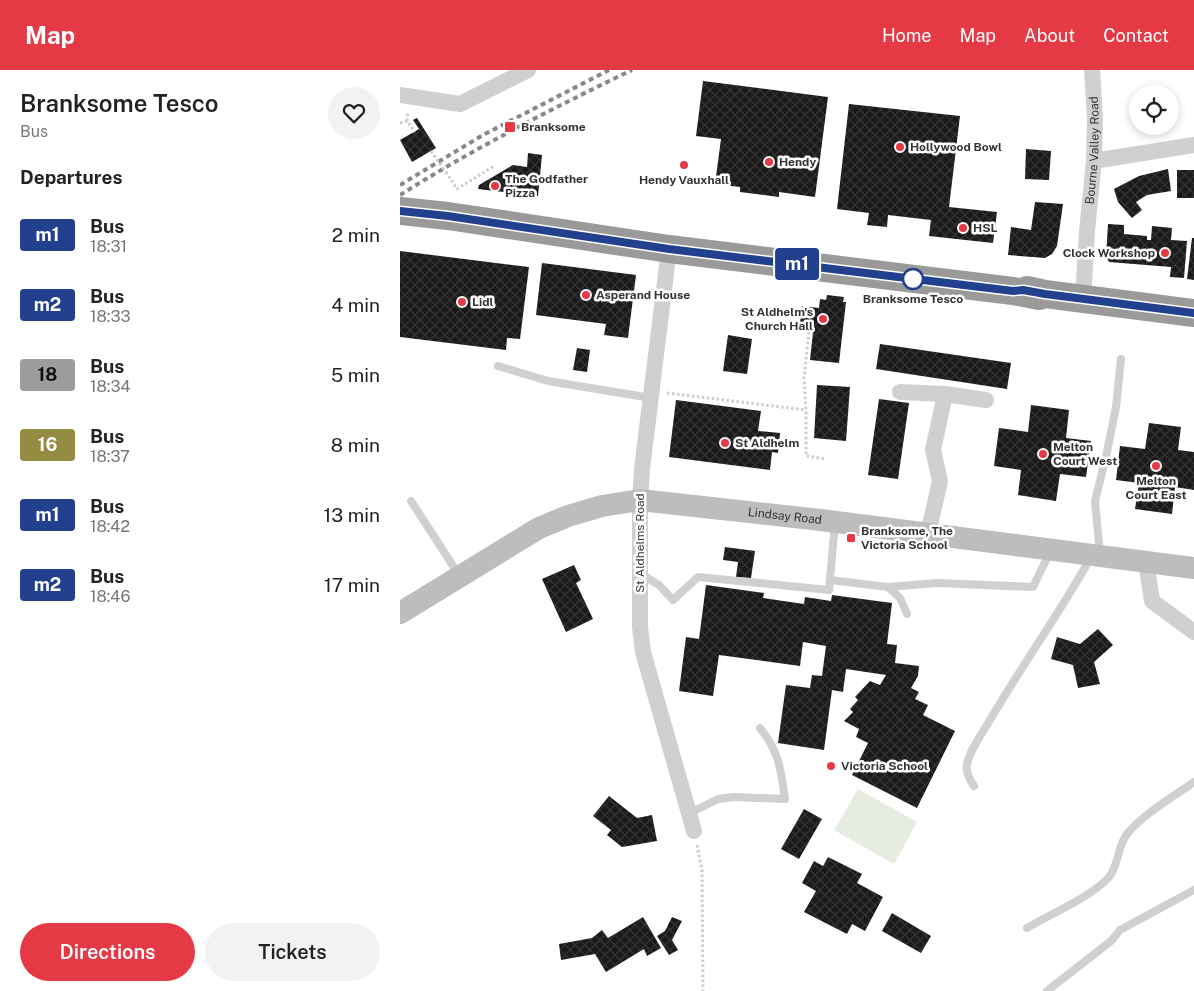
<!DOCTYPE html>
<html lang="en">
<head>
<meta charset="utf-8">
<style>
	body { margin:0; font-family:"Public Sans",sans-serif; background:#f2f2f2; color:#222; height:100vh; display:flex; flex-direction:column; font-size:19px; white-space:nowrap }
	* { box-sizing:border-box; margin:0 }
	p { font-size:16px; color:#767676 }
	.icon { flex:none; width:28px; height:28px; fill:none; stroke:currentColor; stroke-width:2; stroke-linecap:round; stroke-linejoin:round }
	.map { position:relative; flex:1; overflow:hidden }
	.drawer { display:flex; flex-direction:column; background:#fff; width:400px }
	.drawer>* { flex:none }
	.badge { padding:0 10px; border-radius:4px; font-size:18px; line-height:32px }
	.fabs { position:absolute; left:729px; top:15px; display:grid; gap:10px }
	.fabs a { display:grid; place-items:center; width:50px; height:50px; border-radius:50%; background:#fff; box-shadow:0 2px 8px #0003; font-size:25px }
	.map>.badge { position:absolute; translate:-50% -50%; box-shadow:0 0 0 2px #fff }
	h2 { padding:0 20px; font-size:19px; line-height:45px }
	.round { display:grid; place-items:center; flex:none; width:52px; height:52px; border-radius:26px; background:#f2f2f2 }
	.head { display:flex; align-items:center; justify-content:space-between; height:85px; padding:0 20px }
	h1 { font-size:24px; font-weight:600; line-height:38px }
	.action { display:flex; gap:10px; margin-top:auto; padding:10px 20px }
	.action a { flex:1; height:58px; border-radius:30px; background:#e63946; color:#fff; font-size:20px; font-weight:600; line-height:58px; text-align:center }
	.action a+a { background:#f2f2f2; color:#222 }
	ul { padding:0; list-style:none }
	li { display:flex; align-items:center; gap:15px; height:70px; padding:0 20px }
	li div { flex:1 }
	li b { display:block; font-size:19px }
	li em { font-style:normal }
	li .badge { min-width:55px; font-weight:700; text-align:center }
	header { display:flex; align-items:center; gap:30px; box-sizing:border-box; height:70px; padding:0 25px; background:#e63946; color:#fff }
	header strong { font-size:24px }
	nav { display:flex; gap:28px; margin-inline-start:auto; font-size:18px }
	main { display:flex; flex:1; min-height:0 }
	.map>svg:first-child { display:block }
	.pitch { fill:#e6ecdf }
	.building { fill:url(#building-cross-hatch) }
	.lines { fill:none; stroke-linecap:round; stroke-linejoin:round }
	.path { stroke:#cdcdcd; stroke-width:3; stroke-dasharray:2.5 2.5; stroke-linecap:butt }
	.lane { stroke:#d0d0d0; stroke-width:8 }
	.street { stroke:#d0d0d0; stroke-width:16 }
	.secondary { stroke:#bdbdbd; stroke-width:22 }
	.highway { stroke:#9a9a9a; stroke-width:28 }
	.rail { stroke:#888; stroke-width:4; stroke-dasharray:5 4; stroke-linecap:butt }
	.path-bridge { stroke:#cdcdcd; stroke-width:3; stroke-dasharray:2.5 2.5; stroke-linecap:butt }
	.line-casing { stroke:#fff; stroke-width:11 }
	.line { stroke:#23408f; stroke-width:8 }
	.poi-dot { fill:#e63946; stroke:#fff; stroke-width:2 }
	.stop-dot { fill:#fff; stroke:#23408f; stroke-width:2.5 }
	.labels { text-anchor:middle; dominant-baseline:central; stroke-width:5; stroke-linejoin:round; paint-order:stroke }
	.poi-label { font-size:12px; font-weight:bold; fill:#333; stroke:#fff; text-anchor:start }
	.street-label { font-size:12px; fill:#333; stroke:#fff }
	.stop-label { font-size:12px; font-weight:bold; fill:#333; stroke:#fff }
</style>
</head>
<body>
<header>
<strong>Map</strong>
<nav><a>Home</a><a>Map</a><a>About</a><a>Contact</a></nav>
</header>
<main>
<section class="drawer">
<div class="head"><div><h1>Branksome Tesco</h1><p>Bus</p></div><a class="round"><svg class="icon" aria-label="heart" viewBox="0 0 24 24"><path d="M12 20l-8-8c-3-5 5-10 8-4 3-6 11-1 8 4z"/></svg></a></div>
<h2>Departures</h2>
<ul>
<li><span class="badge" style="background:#23408f;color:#fff">m1</span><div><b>Bus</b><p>18:31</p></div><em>2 min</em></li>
<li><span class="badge" style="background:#23408f;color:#fff">m2</span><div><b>Bus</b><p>18:33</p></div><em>4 min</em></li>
<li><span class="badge" style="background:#9d9c9c;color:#111">18</span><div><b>Bus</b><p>18:34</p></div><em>5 min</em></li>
<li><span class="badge" style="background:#938c42;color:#fff">16</span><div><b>Bus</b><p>18:37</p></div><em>8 min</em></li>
<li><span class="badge" style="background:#23408f;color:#fff">m1</span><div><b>Bus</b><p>18:42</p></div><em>13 min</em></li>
<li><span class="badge" style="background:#23408f;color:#fff">m2</span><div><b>Bus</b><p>18:46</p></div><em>17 min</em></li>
</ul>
<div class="action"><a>Directions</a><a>Tickets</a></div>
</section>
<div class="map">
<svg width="794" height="921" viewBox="0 0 794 921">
	<defs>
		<pattern id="building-cross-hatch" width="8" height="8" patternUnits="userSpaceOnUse" patternTransform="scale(1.25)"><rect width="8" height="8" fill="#1a1a1a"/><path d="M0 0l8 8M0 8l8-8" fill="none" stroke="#333"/></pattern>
	</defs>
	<rect width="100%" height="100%" fill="#fff"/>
	<path class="pitch" d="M458 719 517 752 494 794 434 760Z"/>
	<path class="building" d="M303 11 428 27 415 127 379 122V127L340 122V117L315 114 321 69 296 66Z
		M449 34 560 46 549 137 597 142 593 173 529 166 531 150 488 145 487 157 467 155 469 143 437 139Z
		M17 48 36 78 12 92 0 70 19 59 13 50Z
		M626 79 651 81 649 110 625 109Z
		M128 83 142 85 138 126 78 119 79 115 113 95 127 97Z
		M768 99 771 121 747 125 736 132 742 140 732 148 718 132 714 119 739 106Z
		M777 100H794V128H777Z
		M635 132 663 134 657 176 652 184 645 188 608 185 611 157 631 160Z
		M708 154 724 155V164L747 166V170H751L752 156 772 158 771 170 787 171 784 208 770 207 771 197 709 192 706 186Z
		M792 168H794V210L787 209Z
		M0 181 129 197 120 269 107 268 106 280 0 267Z
		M142 193 236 205 228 268 204 265 206 254 136 245Z
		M427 225 444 227 443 232H446L439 293 410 290 413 262 399 261 402 236 419 238 420 229 426 230Z
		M328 265 352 269 347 304 323 301Z
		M480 274 611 293 607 319 476 299Z
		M177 278 190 280 187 302 173 300Z
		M417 315 450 317 446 371 414 368Z
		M479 329 509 333 498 409 468 405Z
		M276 330 361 341 358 361 380 363 378 383 372 382 370 400 269 387Z
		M631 335 669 340 666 368 691 371 686 407 660 404 656 431 618 425 621 400 594 396 599 358 628 362Z
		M749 353 781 357 778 380 794 382V420L775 417 772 444 735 439 739 413 716 410 720 376 745 379Z
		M325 477 355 481 351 508 336 507 338 492 323 490Z
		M174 495 181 510 176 513 193 549 166 562 142 509Z
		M306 515 364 523 363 528 404 534 405 527 431 531 432 525 492 533 487 574 497 575 495 593 519 596 518 606 511 618 519 622 515 629 528 635 523 645 555 661 517 738 452 705 468 673 456 667 459 659 444 651 453 642 450 639 458 630 455 627 470 611 480 615 486 605 446 599 443 622 432 620 424 680 378 673 386 615 410 618 412 605 422 606 426 576 403 572 400 596 319 585 313 626 279 621 286 567 299 569Z
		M698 559 713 575 694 592 700 614 678 618 673 595 651 589 657 567 680 574Z
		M209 726 237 748 252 745 257 771 222 777 207 765 211 760 193 746Z
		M404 739 422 749 399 789 381 779Z
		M428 787 462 804 457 813 483 827 465 861 452 854 447 864 404 842 416 821 402 813 414 791 423 796Z
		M492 843 531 866 521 883 482 861Z
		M243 847 261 878 247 886 244 879 206 902 195 884 161 890 159 874 192 868 202 860 208 868Z
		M272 847 282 851 272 870 278 880 269 885 257 866 265 861Z"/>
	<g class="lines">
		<path class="path" d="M7 51 8 41
			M0 53 7 51 15 62
			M46 102 57 119 94 96
			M409 262 404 308 406 340V386L426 389
			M267 323 406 340
			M297 775 302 801 303 921"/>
		<path class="lane" d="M98 296 148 311 251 328
			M11 431 59 505
			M700 484 695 431 706 387 716 337 721 289
			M241 504 259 515 273 530 298 507 429 520 435 453
			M430 510 488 517 500 528 507 544
			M488 517 537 513 633 517 650 482
			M574 716C570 710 565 702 567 695 569 681 583 662 590 650 622 595 660 543 691 487
			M290 743 318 729 334 727 385 729C381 700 379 681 360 658
			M627 858C649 845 694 825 709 807 719 795 717 777 727 764 743 744 773 727 794 712
			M647 921 711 871 720 860 794 820"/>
		<g class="street">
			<path d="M0 25 60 34 128 0"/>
			<path d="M694 91 794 75"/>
			<path d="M269 179 242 399 240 430V557L243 582 294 761"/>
			<path id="s1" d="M683 228 687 161 694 91 695 49 692 0"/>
			<path d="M500 322 545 324 586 330"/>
			<path d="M528 464 540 411 533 380 545 324"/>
			<path d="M746 492 752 531 794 562"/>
		</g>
		<path class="secondary" id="s2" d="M0 543 139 458 168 446 202 436 240 430 421 450 794 498"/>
		<path class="highway" d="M0 141 48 146 269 179 613 221 639 226 645 224
			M627 220 645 224 794 243"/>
		<path class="rail" d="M0 115 83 65 209 0
			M0 125C75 78 153 38 232 0"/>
		<path class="path-bridge" d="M31 81 46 102"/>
	</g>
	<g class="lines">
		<g class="line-casing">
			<path id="line" d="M0 141 48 146 269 179 613 221 623 220 645 224 794 243"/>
		</g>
		<use href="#line" class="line"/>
	</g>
	<g class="poi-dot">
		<rect x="104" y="51" width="12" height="12" rx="2.5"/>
		<circle cx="500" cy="77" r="5"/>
		<circle cx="369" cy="92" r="5"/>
		<circle cx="284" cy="95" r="5"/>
		<circle cx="95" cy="116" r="5"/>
		<circle cx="563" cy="158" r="5"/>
		<circle cx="765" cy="183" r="5"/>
		<circle cx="186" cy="225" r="5"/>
		<circle cx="62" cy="232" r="5"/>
		<circle cx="423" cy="249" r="5"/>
		<circle cx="325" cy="373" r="5"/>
		<circle cx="643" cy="384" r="5"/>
		<circle cx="756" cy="396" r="5"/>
		<rect x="446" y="463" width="10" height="10" rx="2.5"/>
		<circle cx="431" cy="696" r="5"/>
	</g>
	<circle class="stop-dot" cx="513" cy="209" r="10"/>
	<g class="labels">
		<g class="poi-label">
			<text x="121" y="57">Branksome</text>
			<text x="510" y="77">Hollywood Bowl</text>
			<text x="379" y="92">Hendy</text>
			<text x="105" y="109">The Godfather<tspan x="105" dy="14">Pizza</tspan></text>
			<text x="284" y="110" text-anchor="middle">Hendy Vauxhall</text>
			<text x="573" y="158">HSL</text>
			<text x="755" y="183" text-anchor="end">Clock Workshop</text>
			<text x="196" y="225">Asperand House</text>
			<text x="72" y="232">Lidl</text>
			<text x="413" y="242" text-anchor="end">St Aldhelm's<tspan x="413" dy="14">Church Hall</tspan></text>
			<text x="335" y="373">St Aldhelm</text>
			<text x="653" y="377">Melton<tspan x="653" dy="14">Court West</tspan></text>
			<text x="756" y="411" text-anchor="middle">Melton<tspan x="756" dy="14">Court East</tspan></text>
			<text x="461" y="461">Branksome, The<tspan x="461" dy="14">Victoria School</tspan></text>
			<text x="441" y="696">Victoria School</text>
		</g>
		<g class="street-label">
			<text stroke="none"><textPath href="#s1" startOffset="148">Bourne Valley Road</textPath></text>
			<text stroke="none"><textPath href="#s2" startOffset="414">Lindsay Road</textPath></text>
			<text transform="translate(240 473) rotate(-90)">St Aldhelms Road</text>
		</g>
		<g class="stop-label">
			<text x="513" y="229">Branksome Tesco</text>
		</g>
	</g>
</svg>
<div class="fabs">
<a><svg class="icon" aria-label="locate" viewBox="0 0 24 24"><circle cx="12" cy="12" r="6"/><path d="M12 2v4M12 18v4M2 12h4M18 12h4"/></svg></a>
</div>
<b class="badge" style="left:397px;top:194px;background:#23408f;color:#fff">m1</b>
</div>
</main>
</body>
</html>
